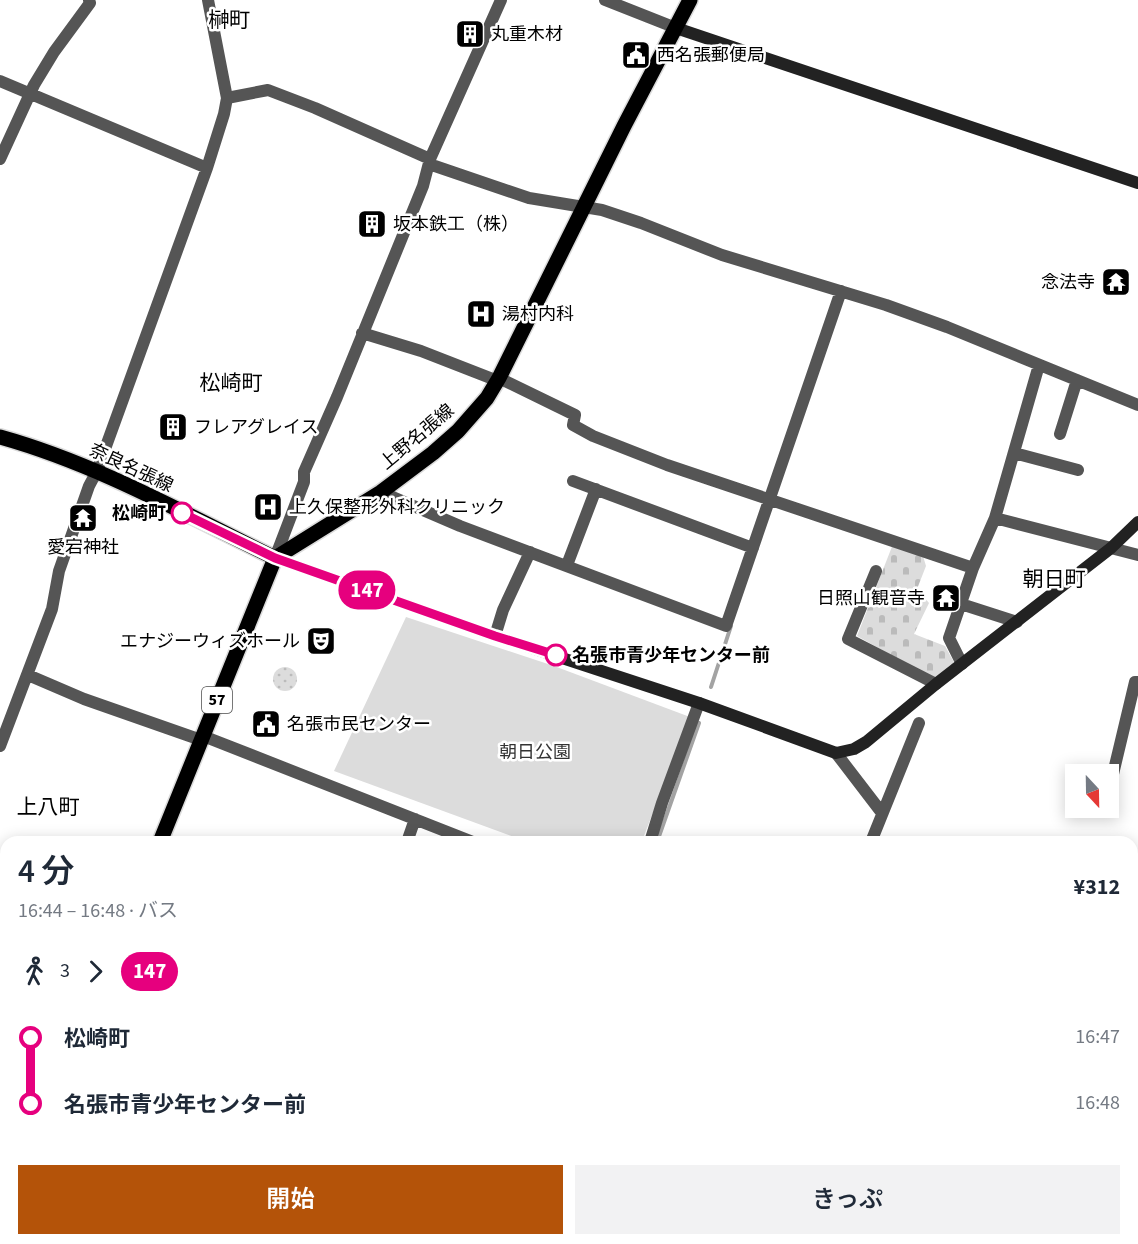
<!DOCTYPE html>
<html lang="ja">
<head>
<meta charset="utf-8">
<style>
	body { margin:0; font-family:"Source Sans 3","Noto Sans JP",sans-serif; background:#f2f2f3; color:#1f2937; height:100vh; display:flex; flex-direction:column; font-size:22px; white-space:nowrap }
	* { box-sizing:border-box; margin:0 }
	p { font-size:20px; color:#747a83 }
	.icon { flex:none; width:33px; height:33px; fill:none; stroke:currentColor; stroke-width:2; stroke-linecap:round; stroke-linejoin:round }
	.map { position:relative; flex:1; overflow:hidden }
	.panel { position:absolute; left:0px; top:836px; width:1138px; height:410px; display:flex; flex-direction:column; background:#fff; border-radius:18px 18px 0 0; box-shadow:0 3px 15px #0003 }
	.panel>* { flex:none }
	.badge { padding:0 12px; border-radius:20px; font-size:21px; line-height:39px }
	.needle { width:39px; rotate:158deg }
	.fabs { position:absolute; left:1065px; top:764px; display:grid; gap:12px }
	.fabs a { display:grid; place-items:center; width:54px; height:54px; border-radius:0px; background:#fff; box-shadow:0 3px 15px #0003; font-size:30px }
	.map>.badge { position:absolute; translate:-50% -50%; box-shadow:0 0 0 3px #fff }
	.legs { display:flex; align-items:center; gap:9px; height:66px; padding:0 18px; font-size:20px }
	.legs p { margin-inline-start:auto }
	.summary { display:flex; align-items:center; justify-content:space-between; height:102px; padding:0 18px }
	h1 { font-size:33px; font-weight:600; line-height:45px }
	.action { display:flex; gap:12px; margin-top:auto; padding:12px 18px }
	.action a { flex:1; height:69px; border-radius:0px; background:#b45309; color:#fff; font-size:24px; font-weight:600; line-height:69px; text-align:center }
	.action a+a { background:#f2f2f3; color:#1f2937 }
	ul { padding:0 18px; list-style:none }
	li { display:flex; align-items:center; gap:21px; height:66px; font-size:22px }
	li i { display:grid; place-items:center; width:9px; height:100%; margin:0 8px; background:currentColor }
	li i::after { content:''; width:15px; height:15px; margin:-8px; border:4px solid; border-radius:50%; background:#fff }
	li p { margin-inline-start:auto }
	li:first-child i { background:linear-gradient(#0000 50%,currentColor 0) }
	li:last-child i { background:linear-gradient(currentColor 50%,#0000 0) }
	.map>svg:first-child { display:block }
	.grass { fill:url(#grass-dots) }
	.forest { fill:url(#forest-firs) }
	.cemetery { fill:url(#cemetery-stones) }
	.park { fill:#dcdcdc }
	.water { fill:url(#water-waves) }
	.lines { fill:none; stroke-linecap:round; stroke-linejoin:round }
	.stream { stroke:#a3a3a3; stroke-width:4 }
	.primary-casing { stroke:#dbdbdb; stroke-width:18 }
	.street { stroke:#555; stroke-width:12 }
	.secondary { stroke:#222; stroke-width:12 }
	.primary { stroke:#000; stroke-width:15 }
	.line-1-casing { stroke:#fff; stroke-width:14 }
	.line-1 { stroke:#e6007e; stroke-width:9 }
	.stop-1-dot { fill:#fff; stroke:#e6007e; stroke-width:3 }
	.labels { text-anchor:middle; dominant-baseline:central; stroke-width:5; stroke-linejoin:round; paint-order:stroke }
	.shield { fill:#fff; stroke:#4c4c4c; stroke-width:1.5 }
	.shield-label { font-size:16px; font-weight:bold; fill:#000 }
	.poi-label { font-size:18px; fill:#000; stroke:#fff; text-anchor:start }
	.street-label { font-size:18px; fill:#000; stroke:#fff }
	.stop-label { font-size:18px; font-weight:bold; fill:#000; stroke:#fff; text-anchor:end }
	.park-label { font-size:18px; fill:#333; stroke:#fff }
	.quarter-label { font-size:21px; fill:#000; stroke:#fff }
</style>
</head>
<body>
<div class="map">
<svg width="1138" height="1244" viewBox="0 0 1138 1244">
	<defs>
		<pattern id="grass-dots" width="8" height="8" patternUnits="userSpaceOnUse" patternTransform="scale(1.5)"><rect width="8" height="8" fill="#dcdcdc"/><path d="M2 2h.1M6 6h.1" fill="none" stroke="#bbb" stroke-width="1.8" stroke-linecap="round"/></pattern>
		<pattern id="forest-firs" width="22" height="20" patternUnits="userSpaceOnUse" patternTransform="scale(1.5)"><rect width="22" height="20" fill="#dcdcdc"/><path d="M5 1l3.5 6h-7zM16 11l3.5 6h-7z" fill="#bbb"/></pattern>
		<pattern id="cemetery-stones" width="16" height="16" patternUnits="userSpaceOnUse" patternTransform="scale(1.5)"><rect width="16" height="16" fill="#dcdcdc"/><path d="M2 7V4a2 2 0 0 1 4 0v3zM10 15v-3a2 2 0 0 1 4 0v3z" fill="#bbb"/></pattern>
		<pattern id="water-waves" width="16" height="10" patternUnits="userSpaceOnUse" patternTransform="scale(1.5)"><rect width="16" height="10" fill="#a3a3a3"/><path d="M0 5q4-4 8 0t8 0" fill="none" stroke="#8b8b8b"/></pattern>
	</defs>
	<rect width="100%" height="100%" fill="#fff"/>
	<path class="grass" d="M273 679a12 12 0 1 1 24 0a12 12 0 1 1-24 0Z"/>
	<path class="forest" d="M1138 1189V1244H1084L1089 1239H1132L1133 1194Z
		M760 1239H867L858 1244H753Z"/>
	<path class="cemetery" d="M893 544 923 556 926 566 917 589 929 603 914 634 945 646 956 666 936 680 857 636Z"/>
	<path class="park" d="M406 617 554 666 690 717 642 841H525L334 771Z"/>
	<path class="water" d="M1138 1015V1165L1133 1171 1132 1021Z
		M867 1239H1065L1060 1244H858Z"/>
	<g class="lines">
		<path class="stream" d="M711 687 731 626
			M657 842 699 723
			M377 1244 379 1239"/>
		<g class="primary-casing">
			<path id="primary" d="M0 437C97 464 185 514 275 558
				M160 842 275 558 381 492 433 453 458 431 487 398 499 378 624 126 690 0
				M0 1244 6 1228"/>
		</g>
		<path class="street" d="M605 0 676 28
			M0 81 207 168
			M227 98 268 90 315 108 430 159
			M0 159 34 85 54 52 90 3 89 0
			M429 164 529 198 602 210 641 223 722 255 886 305 947 327 1138 405
			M362 333 421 351 498 381
			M499 378 575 415 573 425 593 436 667 465 973 568
			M1060 434 1077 380
			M1014 453 1078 470
			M573 481 753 548
			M381 492 460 526 726 626 841 291
			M995 518 1138 555
			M275 558 304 482V472L337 397 423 186 430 159 501 0
			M567 565 596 489
			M876 571 848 639 936 684
			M961 604 1017 622
			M495 636 503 610 530 552
			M962 664 949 638 973 568 995 518 1039 365
			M28 675 84 699 201 740
			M203 736 473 842
			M0 746 52 609 59 571 89 486 97 471 207 168 224 114 227 98 208 0
			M836 753 882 813
			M1108 795 1135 682H1138
			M407 842 415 819
			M650 842 662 803 699 703
			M871 842 919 723
			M1132 949 1138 945
			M616 1244 618 1239
			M747 1244 754 1239"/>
		<path class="secondary" d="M676 28 1138 183
			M275 558 495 636 699 703 836 753 854 749 866 742 936 684 1111 548 1138 522"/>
		<use href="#primary" class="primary"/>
	</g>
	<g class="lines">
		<g class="line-1-casing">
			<path id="line-1" d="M182 513 275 558 495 636 556 655"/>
		</g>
		<use href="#line-1" class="line-1"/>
	</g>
	<defs>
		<g id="building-square" transform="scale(1.5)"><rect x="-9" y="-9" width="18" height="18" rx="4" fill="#000" stroke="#fff"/><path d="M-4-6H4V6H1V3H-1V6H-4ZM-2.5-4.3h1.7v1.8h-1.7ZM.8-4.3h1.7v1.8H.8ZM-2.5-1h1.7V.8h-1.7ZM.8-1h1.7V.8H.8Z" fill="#fff"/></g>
		<g id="civic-square" transform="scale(1.5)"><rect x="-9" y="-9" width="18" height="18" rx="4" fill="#000" stroke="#fff"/><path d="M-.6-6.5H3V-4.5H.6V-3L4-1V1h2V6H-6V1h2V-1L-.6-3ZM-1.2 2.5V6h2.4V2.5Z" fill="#fff"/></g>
		<g id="temple-square" transform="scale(1.5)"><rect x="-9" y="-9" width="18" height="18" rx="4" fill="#000" stroke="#fff"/><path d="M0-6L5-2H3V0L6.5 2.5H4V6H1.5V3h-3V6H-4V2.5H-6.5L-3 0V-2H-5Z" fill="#fff"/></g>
		<g id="hospital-square" transform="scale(1.5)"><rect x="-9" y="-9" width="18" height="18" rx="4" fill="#000" stroke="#fff"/><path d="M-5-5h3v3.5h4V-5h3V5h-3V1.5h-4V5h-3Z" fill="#fff"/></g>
		<g id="theatre-square" transform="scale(1.5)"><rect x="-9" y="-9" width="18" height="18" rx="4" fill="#000" stroke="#fff"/><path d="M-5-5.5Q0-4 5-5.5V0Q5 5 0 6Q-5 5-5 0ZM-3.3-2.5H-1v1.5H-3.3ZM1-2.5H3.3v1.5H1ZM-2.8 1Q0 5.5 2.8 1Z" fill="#fff"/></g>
	</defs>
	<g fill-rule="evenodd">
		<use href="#building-square" x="470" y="34"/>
		<use href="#civic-square" x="636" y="55"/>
		<use href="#building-square" x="372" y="224"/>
		<use href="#temple-square" x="1116" y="282"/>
		<use href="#hospital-square" x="481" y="314"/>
		<use href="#building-square" x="173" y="427"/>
		<use href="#hospital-square" x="268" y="507"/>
		<use href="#temple-square" x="83" y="518"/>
		<use href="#temple-square" x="946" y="598"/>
		<use href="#theatre-square" x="321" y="641"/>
		<use href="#civic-square" x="266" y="724"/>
	</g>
	<g class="stop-1-dot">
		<circle cx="182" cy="513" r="10"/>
		<circle cx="556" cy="655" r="10"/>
	</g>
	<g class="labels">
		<rect class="shield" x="202" y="687" width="30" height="26" rx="4.5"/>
		<g class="shield-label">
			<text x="217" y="700">57</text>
		</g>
		<g class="poi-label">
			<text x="491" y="34">丸重木材</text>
			<text x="657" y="55">西名張郵便局</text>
			<text x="393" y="224">坂本鉄工（株）</text>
			<text x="1095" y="282" text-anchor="end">念法寺</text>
			<text x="502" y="314">湯村内科</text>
			<text x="194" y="427">フレアグレイス</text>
			<text x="289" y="507">上久保整形外科クリニック</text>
			<text x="83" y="547" text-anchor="middle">愛宕神社</text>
			<text x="925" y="598" text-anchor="end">日照山観音寺</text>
			<text x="300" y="641" text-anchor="end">エナジーウィズホール</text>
			<text x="287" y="724">名張市民センター</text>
		</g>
		<g class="street-label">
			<text transform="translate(417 437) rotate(-40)">上野名張線</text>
			<text transform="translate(131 468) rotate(25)">奈良名張線</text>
		</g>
		<g class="stop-label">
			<text x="166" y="513">松崎町</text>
			<text x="572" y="655" text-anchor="start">名張市青少年センター前</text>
		</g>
		<g class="park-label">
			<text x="535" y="752">朝日公園</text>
		</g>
		<g class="quarter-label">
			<text x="229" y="20">榊町</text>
			<text x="231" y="383">松崎町</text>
			<text x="1054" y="579">朝日町</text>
			<text x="48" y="807">上八町</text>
		</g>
	</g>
</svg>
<div class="fabs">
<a><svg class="needle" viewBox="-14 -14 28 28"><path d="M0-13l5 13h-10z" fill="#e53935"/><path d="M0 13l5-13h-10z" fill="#747a83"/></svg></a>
</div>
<b class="badge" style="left:367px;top:590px;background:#e6007e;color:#fff">147</b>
<section class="panel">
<div class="summary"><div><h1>4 分</h1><p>16:44 – 16:48 · バス</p></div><b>¥312</b></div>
<div class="legs"><svg class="icon" aria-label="walk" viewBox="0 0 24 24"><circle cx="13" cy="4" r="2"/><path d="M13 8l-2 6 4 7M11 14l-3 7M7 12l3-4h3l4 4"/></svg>3<svg class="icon" aria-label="forward" viewBox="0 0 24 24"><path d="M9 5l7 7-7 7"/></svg><b class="badge" style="background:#e6007e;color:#fff">147</b></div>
<ul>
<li><i style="color:#e6007e"></i><b>松崎町</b><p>16:47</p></li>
<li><i style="color:#e6007e"></i><b>名張市青少年センター前</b><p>16:48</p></li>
</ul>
<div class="action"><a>開始</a><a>きっぷ</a></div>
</section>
</div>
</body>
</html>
